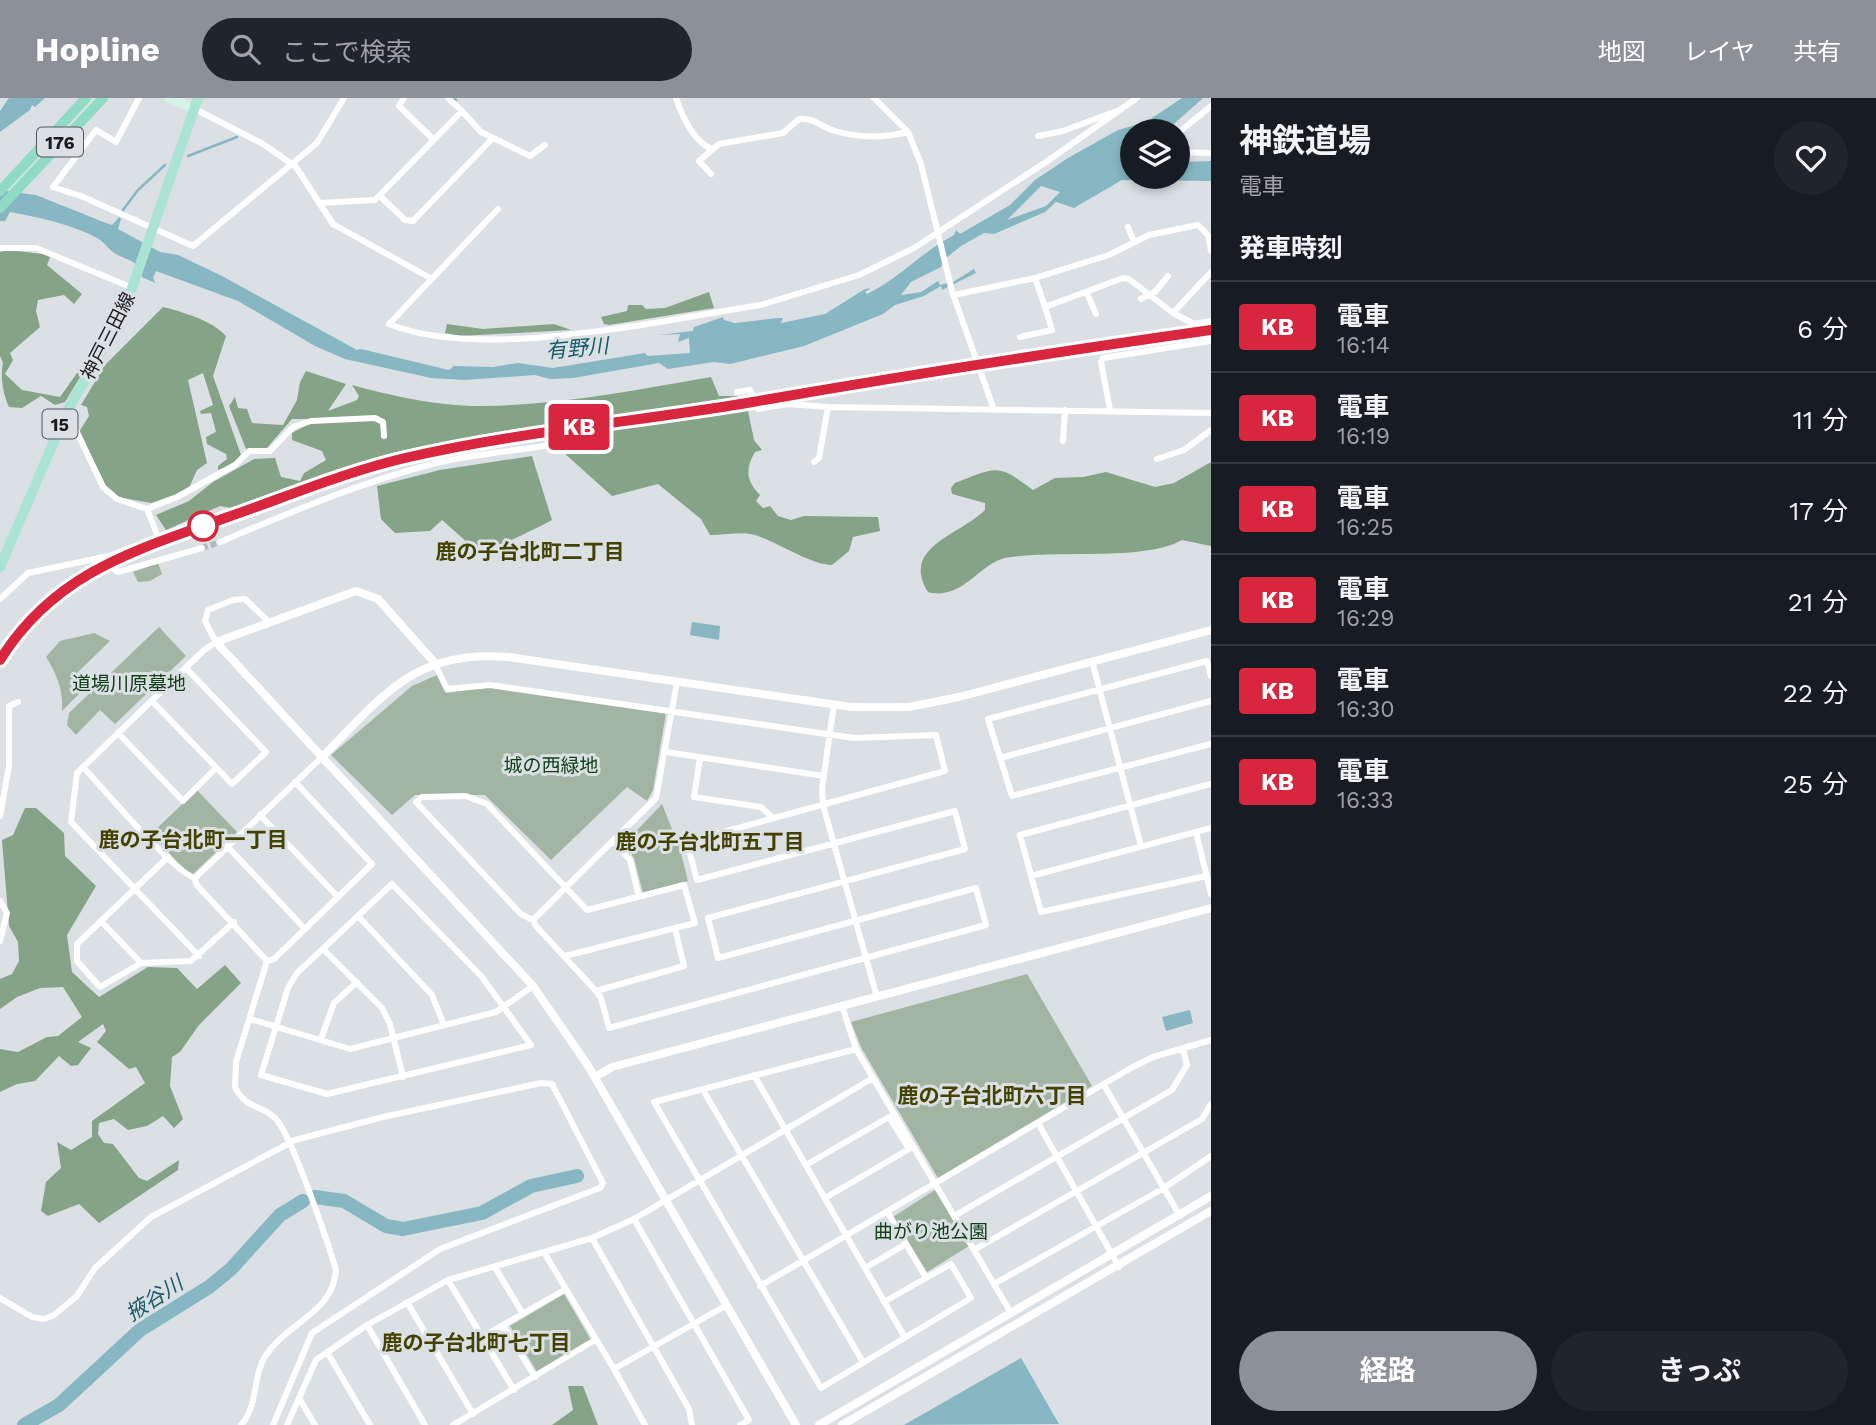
<!DOCTYPE html>
<html lang="ja">
<head>
<meta charset="utf-8">
<style>
	body { margin:0; font-family:"Work Sans","Noto Sans JP",sans-serif; background:#20242c; color:#f1f3f6; height:100vh; display:flex; flex-direction:column; font-size:26px; white-space:nowrap }
	* { box-sizing:border-box; margin:0 }
	p { font-size:23px; color:#9ea1a6 }
	.icon { flex:none; width:38px; height:38px; fill:none; stroke:currentColor; stroke-width:2; stroke-linecap:round; stroke-linejoin:round }
	.map { position:relative; flex:1; overflow:hidden }
	.drawer { display:flex; flex-direction:column; background:#171b24; width:665px }
	.drawer>* { flex:none }
	.badge { padding:0 14px; border-radius:5px; font-size:24px; line-height:46px }
	.fabs { position:absolute; left:1120px; top:21px; display:grid; gap:14px }
	.fabs a { display:grid; place-items:center; width:70px; height:70px; border-radius:50%; background:#171b24; box-shadow:0 4px 10px #0003; font-size:35px }
	.map>.badge { position:absolute; translate:-50% -50%; box-shadow:0 0 0 4px #fff }
	h2 { padding:0 28px; font-size:26px; line-height:63px }
	.round { display:grid; place-items:center; flex:none; width:74px; height:74px; border-radius:37px; background:#20242c }
	.overview { display:flex; align-items:center; justify-content:space-between; height:119px; padding:0 28px }
	h1 { font-size:33px; font-weight:700; line-height:52px }
	.button { display:flex; gap:14px; margin-top:auto; padding:14px 28px }
	.button a { flex:1; height:80px; border-radius:42px; background:#8c9099; color:#fff; font-size:28px; font-weight:700; line-height:80px; text-align:center }
	.button a+a { background:#20242c; color:#f1f3f6 }
	ul { padding:0; list-style:none }
	li { display:flex; align-items:center; gap:21px; height:91px; padding:0 28px; border-top:2px solid #363941 }
	li div { flex:1 }
	li b { display:block; font-size:26px }
	li em { font-style:normal }
	li .badge { min-width:77px; font-weight:700; text-align:center }
	header { display:flex; align-items:center; gap:42px; box-sizing:border-box; height:98px; padding:0 35px; background:#8c9099; color:#fff }
	header strong { font-size:33px }
	nav { display:flex; gap:38px; margin-inline-start:auto; font-size:24px }
	.search { width:490px; height:63px; background:#20242c; display:flex; align-items:center; gap:18px; box-sizing:border-box; padding:0 24px; border-radius:38px; color:#9ea1a6; font-size:26px }
	main { display:flex; flex:1; min-height:0 }
	.map>svg:first-child { display:block }
	.green { fill:#a1b5a2 }
	.forest { fill:#85a386 }
	.water { fill:#86b7c3; fill-rule:evenodd }
	.lines { fill:none; stroke-linecap:round; stroke-linejoin:round }
	.stream { stroke:#86b7c3; stroke-width:2.5 }
	.river { stroke:#86b7c3; stroke-width:14 }
	.minor-tunnel { stroke:#b4b9bd; stroke-width:6; stroke-dasharray:6 3; stroke-linecap:butt }
	.minor { stroke:#fff; stroke-width:6 }
	.tertiary { stroke:#fff; stroke-width:8 }
	.secondary { stroke:#d6f2e9; stroke-width:9 }
	.primary { stroke:#ace4d3; stroke-width:10 }
	.trunk { stroke:#90dbc4; stroke-width:10 }
	.rail { stroke:#6d7174; stroke-width:2.5; stroke-dasharray:10 5; stroke-linecap:butt }
	.line-casing { stroke:#fff; stroke-width:16 }
	.line { stroke:#d7263d; stroke-width:10 }
	.stop-dot { fill:#fff; stroke:#d7263d; stroke-width:3.5 }
	.labels { text-anchor:middle; dominant-baseline:central; stroke-width:6; stroke-linejoin:round; paint-order:stroke }
	.shield { fill:#dbe0e5; stroke:#535659; stroke-width:2 }
	.shield-label { font-size:18px; font-weight:bold; fill:#191b1d }
	.street-label { font-size:19px; fill:#191b1d; stroke:#dbe0e5 }
	.park-label { font-size:19px; fill:#114018; stroke:#dbe0e5 }
	.water-label { font-size:21px; font-style:italic; fill:#175a68; stroke:#dbe0e5 }
	.neighbourhood-label { font-size:21px; font-weight:bold; fill:#444200; stroke:#dbe0e5 }
</style>
</head>
<body>
<header>
<strong>Hopline</strong>
<div class="search"><svg class="icon" aria-label="search" viewBox="0 0 24 24"><circle cx="10" cy="10" r="6"/><path d="M15 15l6 6"/></svg>ここで検索</div>
<nav><a>地図</a><a>レイヤ</a><a>共有</a></nav>
</header>
<main>
<div class="map">
<svg width="1211" height="1327" viewBox="0 0 1211 1327">
	<rect width="100%" height="100%" fill="#dbe0e5"/>
	<path class="green" d="M158 465 162 476 150 483 138 484 133 474Z
		M159 529 186 558 115 626 100 612 76 637 67 627 69 615Z
		M94 535 110 543 78 574 88 587 62 613C64 594 56 574 46 559L60 543Z
		M437 577 446 595 490 589 666 615 653 692 647 703 627 689 551 762 485 697H415L392 717 331 657 412 588Z
		M197 692 237 734 191 778 151 736Z
		M662 706 680 751 688 783 643 795 634 760 624 746Z
		M1027 876 1092 988 938 1080 862 951 851 924Z
		M935 1092 969 1148 927 1174 893 1119Z
		M564 1196 591 1242 537 1274 510 1228Z"/>
	<path class="forest" d="M8 152 51 157 47 167 82 196 74 206 64 197 38 202 36 213 40 229 10 255 13 262 5 276 22 292 60 299 87 261 93 258 65 304 55 307 41 298 22 310 9 309C3 296 0 279 3 265L0 258V154Z
		M709 194 714 210 609 227 604 226 601 219 627 213 628 207H642L646 211 665 210Z
		M163 209C183 214 213 223 226 238L213 278 241 357 232 367 218 372V368L227 361 226 356 207 346 206 339 216 334 211 315 201 316 200 313 213 307 203 275 188 282 207 365 197 372 188 392 151 405 118 399 106 388 79 334 89 318 87 309 81 307 105 267Z
		M447 226 483 231 554 226 571 232 460 238 445 235Z
		M306 273 346 286 328 313 357 302 359 298 352 287C391 298 443 309 484 308 560 307 636 292 711 279L719 298H745L754 342 762 352 755 354C745 371 746 383 760 397L756 403 763 410 770 408 778 418 791 422 804 418 878 419 880 433 853 439 849 453 832 467C811 467 777 444 755 437 742 433 724 437 710 437L701 421 658 386 612 398 554 346 544 331 429 350 362 365 253 404 231 410 220 408 166 432 156 417 189 403 213 384 254 361 275 360 281 379 300 383 304 375 326 362 322 353 292 342V335L305 328 307 321H292L266 351H246L229 308 235 299 238 310 247 311 252 325 283 327 297 302 300 284Z
		M532 358 552 422C530 435 502 443 485 460L442 422 430 433 395 435 381 421 377 388 440 372Z
		M1211 364V448L1182 442C1144 464 1053 451 1005 460 979 466 962 503 928 494 900 449 960 437 985 412V405L952 396 951 390 955 385C997 369 997 365 1033 392L1055 380 1083 379 1106 374 1155 389 1174 385Z
		M25 710H36L64 735 65 758 96 788 67 837 72 874 99 899 148 869 177 870 197 891 225 867 241 885 199 927 180 954 172 959 170 988 183 1021 174 1030 163 1018 147 1028 128 1032 114 1021 99 1025 98 1036 104 1045 113 1046 139 1080 147 1083 179 1062 178 1072 99 1125 79 1106 48 1118 41 1113 46 1084 61 1070 57 1044 71 1052 92 1039V1023L145 985 136 969 129 971 97 944 106 933 103 926 78 944 91 950 78 967 71 968 59 958 35 983 17 986 0 994V951L18 954 47 939 58 938 82 919 63 889 40 890 17 899 0 911V881L12 876 19 863 18 844 9 828 2 742 13 737Z
		M568 1288H583L598 1327H552L573 1312Z"/>
	<path class="water" d="M9 0H45L35 9 32 7 30 12 0 34V13Z
		M1182 0H1203L1166 33H1132V55L1123 64 1132 65V79H1178V64L1211 63V83L1122 82 1074 110 1056 104 1045 114 994 136 984 135 961 148 946 160 941 169 911 184 901 197 921 194 938 183 940 187 953 184 974 171 976 175 942 192 941 188 924 198 895 207 883 216 804 248 730 266 714 264 668 271 659 265 573 280 550 281 535 277 464 282 431 280 345 261 315 248 238 203 156 173 153 179 155 185 142 179C138 162 129 163 116 156 109 152 105 145 99 141 72 126 37 119 10 114L5 123H0V92L36 97 106 125 112 127 119 119 121 121 118 131 160 154 178 157 222 178 357 252 361 251 449 272 454 268 493 269 518 265 553 270 645 255 648 258 690 255 689 240 678 244 680 236 658 237 693 233 694 229 723 219 724 222 735 225 778 220H783L781 225 825 216 865 191 871 190 865 194 867 196C900 180 920 155 954 137L956 132 960 136 1010 107 1035 82 1068 60 1118 32 1146 24ZM1041 88 1060 94 1046 108 1007 122Z
		M692 524 720 528 719 542 690 537Z
		M1190 912 1193 925 1166 933 1162 919Z
		M1021 1260 1059 1326 904 1327Z"/>
	<g class="lines">
		<path class="stream" d="M454 0 456 2
			M188 58 237 39
			M123 112 138 92 165 67"/>
		<path class="river" d="M315 1099 344 1103 386 1128 403 1131 482 1115 531 1088 577 1078
			M24 1327 59 1307 140 1232 209 1189 231 1171 280 1117 303 1103"/>
		<path class="minor-tunnel" d="M202 450 220 444"/>
		<path class="minor" d="M139 0 116 44 96 32 53 89 81 98 193 148 317 45 344 0
			M404 0 399 8 434 42
			M448 0 462 13
			M676 0C682 18 693 43 712 51
			M874 0 908 34 921 66 952 193 993 309
			M195 11 263 46 296 69 333 126 432 181
			M1178 35 1211 8
			M1038 38 1063 33 1117 13
			M1178 54 1211 55
			M711 76 699 63 719 46 783 35 799 21C812 19 822 29 835 33 858 40 885 40 908 34
			M380 98 405 122 413 123 493 40
			M319 105 375 102 462 13 481 34 530 58 545 47
			M498 111 389 226C483 264 661 222 761 207L859 177 914 150 1046 64 1137 0
			M1128 129 1134 144
			M0 150H36L133 190
			M1035 180 1045 209 1123 180 1129 181 1173 215 1211 174
			M1087 195 1096 216
			M954 197 1035 180 1109 157 1149 137 1198 127 1208 137 1211 153
			M1141 201 1155 194 1168 178
			M1173 215 1194 226 1211 223
			M1020 239 1052 232 1045 209
			M737 294 750 292 755 300
			M756 306 758 311 788 306 828 309
			M1110 312 1101 264 1103 260 1211 243
			M1063 343 1065 312
			M1157 361 1184 352 1211 332
			M814 364 819 360 828 309 1211 315
			M147 411 177 399 235 367 249 353H270L293 329 311 323 375 320 383 324 384 338
			M220 444C291 414 361 384 436 365 474 356 513 353 552 347
			M98 460 118 474 202 450
			M0 501 28 475 109 458 158 439 147 411 117 401 103 389 67 313
			M1092 563 1141 748
			M434 564 447 591 490 587 854 640 936 637 945 673 687 744 697 782 955 713 965 751 708 820 718 860 976 790 986 827 609 930 601 900 596 893 536 828 533 822 521 816 416 704 422 699 466 698 487 706 587 812 684 787 695 825 565 858
			M1211 578 1207 563 988 621 1012 698 1211 646
			M152 603 232 686 266 654 186 570
			M834 607 822 690 823 707 877 899
			M118 635 183 703 216 670
			M666 654 824 678
			M700 660 694 699 761 709 773 720
			M1000 660 1211 603
			M83 669C103 690 173 774 195 780L196 786 267 863 236 964 235 989C246 1012 262 1006 276 1021 292 1038 328 1145 336 1172 333 1215 288 1224 266 1257 252 1278 259 1307 241 1327
			M260 717 338 799
			M0 718 9 668V608L18 604
			M1196 734 1211 796
			M613 743 630 762 639 799
			M227 748 305 831
			M168 759 77 846V863L100 889 141 865 191 863 234 824
			M1031 778 1211 730
			M1206 778 1041 814 1020 737 1211 686
			M195 780 322 659
			M392 786 482 879 531 947 327 996 261 977 288 890 297 875Z
			M0 803 7 815 0 843
			M358 818 432 897 444 927
			M533 822 656 700 677 584
			M101 823 141 865
			M323 851 382 910 390 926 403 979
			M199 858 71 724 77 675 203 553 216 544 205 523 208 512 233 502 245 501 269 524
			M267 863 274 861 372 766 295 684
			M596 893 684 868 675 830
			M842 908 856 951 1011 1215
			M250 921 350 951 496 914 533 888
			M321 941 334 905 357 884
			M856 951 654 1004 821 1290 971 1200 951 1166 926 1180 887 1113
			M754 977 904 1238
			M1104 987 1180 1118
			M703 992 863 1264
			M1038 1025 1119 1169
			M806 1067 889 1019 909 1051 825 1100
			M954 1118 1172 992 1187 967 1183 951
			M634 1121 749 1322 740 1327
			M974 1152 1202 1021 1211 1006
			M545 1156 614 1271
			M865 1170 906 1146
			M496 1171 523 1216
			M448 1182 514 1292
			M994 1186 1164 1090 1211 1058
			M760 1188 1131 970 1153 959 1211 942
			M0 1200 32 1219 44 1221 54 1217 77 1198 95 1170 151 1119 295 1042 383 1019 541 985 552 986 603 1085 600 1090 440 1151 312 1235 273 1327
			M407 1204 473 1316
			M884 1204 926 1180
			M367 1227 425 1327
			M503 1227 535 1279
			M482 1239 566 1191
			M327 1254 370 1327
			M299 1300 315 1327
			M287 1327 316 1262 367 1227 448 1182 592 1140
			M453 1327 595 1242
			M645 1327 614 1271 727 1207
			M692 1327 689 1311 592 1140 634 1121 873 980"/>
		<path class="tertiary" d="M434 564 378 501 356 493 216 544 533 888 587 966 796 1327
			M322 659C383 598 414 551 508 559L851 609H909L959 599 1211 532
			M595 979 612 969 1211 810
			M819 1327 1211 1098
			M842 1327 1211 1113"/>
		<path class="secondary" d="M169 0 195 11"/>
		<path class="primary" d="M0 469 67 313 123 216 198 0"/>
		<path class="trunk" d="M0 93 86 0
			M0 110 103 0"/>
		<path class="rail" d="M0 562C53 475 137 452 228 419 286 399 345 375 405 360 517 334 633 323 747 304 902 279 1056 255 1211 232"/>
	</g>
	<g class="lines">
		<g class="line-casing">
			<path id="line" d="M0 562C55 474 136 452 228 419 286 399 345 374 405 360 518 334 633 324 747 305 901 278 1056 254 1211 232"/>
		</g>
		<use href="#line" class="line"/>
	</g>
	<circle class="stop-dot" cx="203" cy="428" r="14"/>
	<g class="labels">
		<g class="shield">
			<rect x="37" y="29.5" width="46" height="29" rx="5"/>
			<rect x="42.5" y="311.5" width="35" height="29" rx="5"/>
		</g>
		<g class="shield-label">
			<text x="60" y="44">176</text>
			<text x="60" y="326">15</text>
		</g>
		<g class="street-label">
			<text transform="translate(108 238) rotate(-63)">神戸三田線</text>
		</g>
		<g class="park-label">
			<text x="129" y="585">道場川原墓地</text>
			<text x="551" y="667">城の西緑地</text>
			<text x="931" y="1133">曲がり池公園</text>
		</g>
		<g class="water-label">
			<text transform="translate(577 250) rotate(-5)">有野川</text>
			<text transform="translate(154 1200) rotate(-33)">掖谷川</text>
		</g>
		<g class="neighbourhood-label">
			<text x="530" y="453">鹿の子台北町二丁目</text>
			<text x="193" y="741">鹿の子台北町一丁目</text>
			<text x="710" y="743">鹿の子台北町五丁目</text>
			<text x="992" y="997">鹿の子台北町六丁目</text>
			<text x="476" y="1244">鹿の子台北町七丁目</text>
		</g>
	</g>
</svg>
<div class="fabs">
<a><svg class="icon" aria-label="layers" viewBox="0 0 24 24"><path d="M12 4l9 5-9 5-9-5zM3 14l9 5 9-5"/></svg></a>
</div>
<b class="badge" style="left:579px;top:329px;background:#d7263d;color:#fff">KB</b>
</div>
<section class="drawer">
<div class="overview"><div><h1>神鉄道場</h1><p>電車</p></div><a class="round"><svg class="icon" aria-label="heart" viewBox="0 0 24 24"><path d="M12 20l-8-8c-3-5 5-10 8-4 3-6 11-1 8 4z"/></svg></a></div>
<h2>発車時刻</h2>
<ul>
<li><span class="badge" style="background:#d7263d;color:#fff">KB</span><div><b>電車</b><p>16:14</p></div><em>6 分</em></li>
<li><span class="badge" style="background:#d7263d;color:#fff">KB</span><div><b>電車</b><p>16:19</p></div><em>11 分</em></li>
<li><span class="badge" style="background:#d7263d;color:#fff">KB</span><div><b>電車</b><p>16:25</p></div><em>17 分</em></li>
<li><span class="badge" style="background:#d7263d;color:#fff">KB</span><div><b>電車</b><p>16:29</p></div><em>21 分</em></li>
<li><span class="badge" style="background:#d7263d;color:#fff">KB</span><div><b>電車</b><p>16:30</p></div><em>22 分</em></li>
<li><span class="badge" style="background:#d7263d;color:#fff">KB</span><div><b>電車</b><p>16:33</p></div><em>25 分</em></li>
</ul>
<div class="button"><a>経路</a><a>きっぷ</a></div>
</section>
</main>
</body>
</html>
